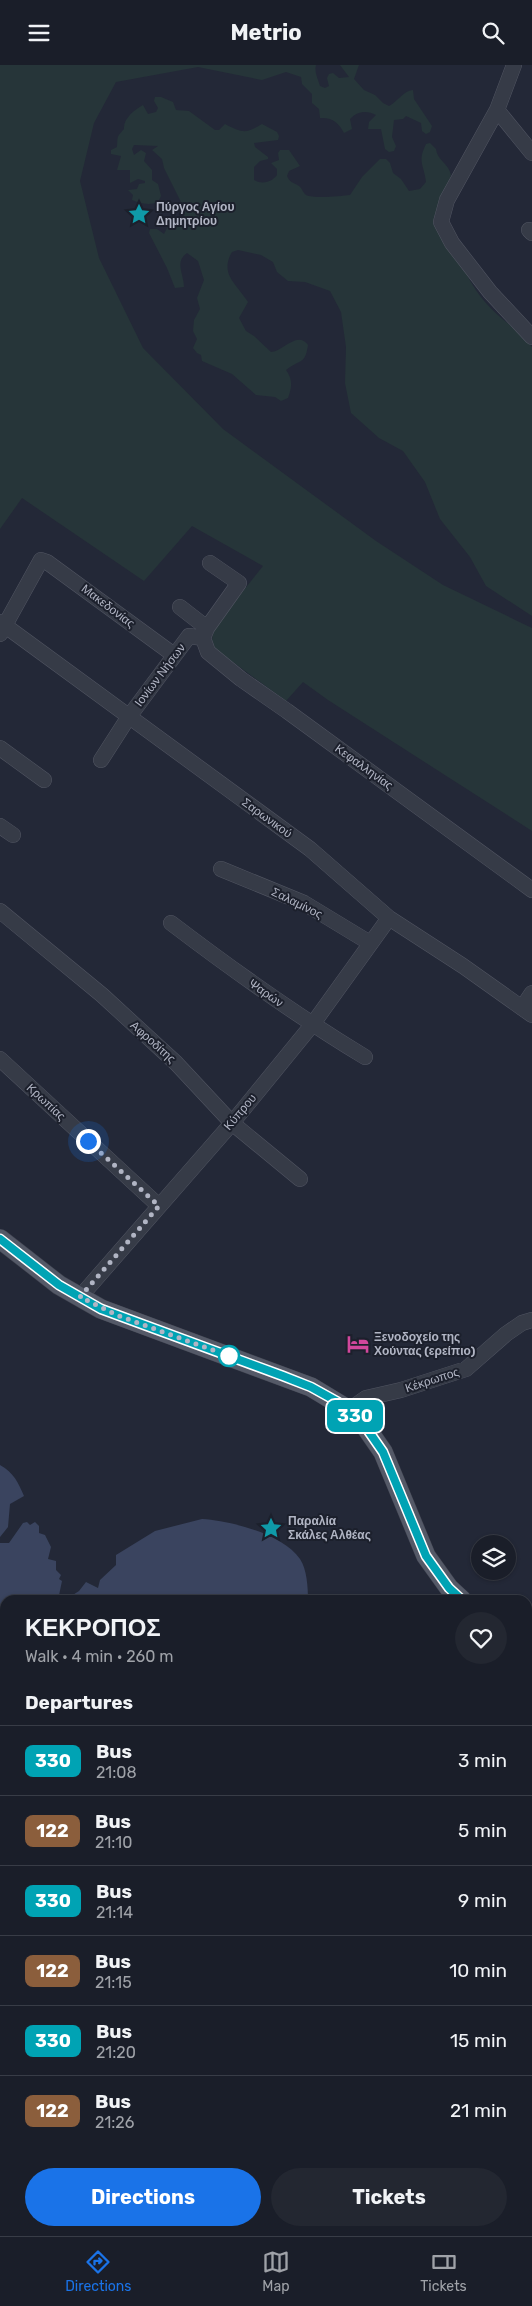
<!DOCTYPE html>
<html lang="en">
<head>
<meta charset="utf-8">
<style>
	body { margin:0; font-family:Rubik,sans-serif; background:#232731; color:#f1f3f6; height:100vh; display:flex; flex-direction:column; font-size:19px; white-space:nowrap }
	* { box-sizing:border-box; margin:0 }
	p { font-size:16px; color:#9fa2a8 }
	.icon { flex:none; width:28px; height:28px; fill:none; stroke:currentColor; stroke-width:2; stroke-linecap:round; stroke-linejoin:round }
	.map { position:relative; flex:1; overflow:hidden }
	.panel { position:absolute; left:0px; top:1530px; width:532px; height:641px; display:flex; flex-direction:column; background:#1a1e29; border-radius:15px 15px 0 0; box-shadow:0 1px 4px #0004,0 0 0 1px #383c46 }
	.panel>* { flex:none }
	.badge { padding:0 10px; border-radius:8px; font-size:18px; line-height:32px }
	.controls { position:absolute; left:471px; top:1470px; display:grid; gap:10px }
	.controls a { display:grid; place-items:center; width:45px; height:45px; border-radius:50%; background:#1a1e29; box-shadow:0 1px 4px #0004,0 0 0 1px #383c46; font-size:25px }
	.you { position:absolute; width:25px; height:25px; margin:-12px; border:4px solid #fff; border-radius:50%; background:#1a73e8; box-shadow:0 0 0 8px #1a73e833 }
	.map>.badge { position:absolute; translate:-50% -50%; box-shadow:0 0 0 2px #fff }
	h2 { padding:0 25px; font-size:19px; line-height:45px }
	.round { display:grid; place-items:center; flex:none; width:52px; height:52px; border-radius:26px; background:#232731 }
	.head { display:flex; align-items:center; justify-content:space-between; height:85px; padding:0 25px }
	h1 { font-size:24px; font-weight:700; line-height:38px }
	.action { display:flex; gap:10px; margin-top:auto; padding:10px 25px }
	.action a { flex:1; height:58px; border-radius:30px; background:#1a73e8; color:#fff; font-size:20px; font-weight:700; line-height:58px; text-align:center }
	.action a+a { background:#232731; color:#f1f3f6 }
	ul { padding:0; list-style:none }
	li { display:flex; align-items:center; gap:15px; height:70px; padding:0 25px; border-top:1px solid #383c46 }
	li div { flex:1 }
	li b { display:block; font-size:19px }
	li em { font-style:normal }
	li .badge { min-width:55px; font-weight:700; text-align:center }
	header { display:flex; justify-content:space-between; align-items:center; height:65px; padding:0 25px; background:#1a1e29; font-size:22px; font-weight:700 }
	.dock { display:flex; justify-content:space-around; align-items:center; height:70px; border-top:1px solid #383c46; background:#1a1e29; font-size:14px; color:#9fa2a8 }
	.dock a { display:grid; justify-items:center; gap:2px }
	.dock .current { color:#1a73e8 }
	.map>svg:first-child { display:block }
	.green { fill:#263539 }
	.water { fill:#3a445f }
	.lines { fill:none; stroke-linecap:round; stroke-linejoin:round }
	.minor-casing { stroke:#515562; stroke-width:16 }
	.major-casing { stroke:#404451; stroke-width:20 }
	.minor { stroke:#363b47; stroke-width:15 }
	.major { stroke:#545967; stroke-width:19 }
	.line-casing { stroke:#fff; stroke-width:11 }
	.line { stroke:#00a3b4; stroke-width:8 }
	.walk { stroke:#b1b5c4; stroke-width:5; stroke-dasharray:0 9 }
	.stop-dot { fill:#fff; stroke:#00a3b4; stroke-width:2.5 }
	.labels { text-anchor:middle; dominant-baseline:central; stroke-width:4; stroke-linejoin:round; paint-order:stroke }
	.poi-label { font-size:12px; font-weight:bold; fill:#b1b5c4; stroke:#1c202c; text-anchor:start }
	.street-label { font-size:12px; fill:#b1b5c4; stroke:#1c202c }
</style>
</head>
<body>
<header><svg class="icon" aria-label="menu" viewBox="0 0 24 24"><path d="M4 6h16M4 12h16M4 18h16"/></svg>Metrio<svg class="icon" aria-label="search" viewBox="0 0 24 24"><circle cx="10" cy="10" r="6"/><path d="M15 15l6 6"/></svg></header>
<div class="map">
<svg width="532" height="2171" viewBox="0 0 532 2171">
	<rect width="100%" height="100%" fill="#232837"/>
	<path class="green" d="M0 0H316C314 7 318 14 320 21L325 23 329 21 327 13 329 9 333 8 339 13 349 12 340 0H359L354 14 364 25 375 30 383 38 389 41C397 37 403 26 413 25L414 34 432 61 430 67 426 69 422 66 421 58 406 51 403 54 394 55 392 72 396 81 394 86 389 87 385 84 381 64H368L369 57 376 50C367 45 357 46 350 54L352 64 344 68C339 58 332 52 320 53L319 44 312 38V29L302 19 301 12 286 7 262 15 198 2 116 17 94 58 80 116 99 193 143 283 223 364 376 476 443 520 532 563V766L328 635 303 617 286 636 215 584 212 576 213 564 263 501 192 461 144 516 22 433 0 464Z
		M155 32H161L173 37 176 45 189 46 215 65H219L225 59C242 68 246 69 262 59L277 67 279 71 278 75 254 78 255 82 268 92V94L260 96 254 102V115C262 120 272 117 277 110V104L271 98 279 95 278 88 280 85H289L300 101 289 106 287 111C290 118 293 117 299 121 302 123 303 128 306 130 314 134 341 131 350 130L362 112 380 94H386L390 98 393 108 401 114 409 126 420 124 426 117C424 100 417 97 426 79L430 78 436 84C437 95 449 99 451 110L438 148C451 175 465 214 485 237 499 254 519 264 532 282V551L486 521 470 492 440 454 425 417 403 386 379 373 351 348 345 318 346 282 341 247 330 226 305 217 288 216 277 207 273 197 261 190 238 185 232 187C219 209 237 219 248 237L239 253 246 266 254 271 271 287C283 287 297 265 308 280 305 301 299 294 286 305 293 315 292 322 288 333L281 336 275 332 256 330 232 309 202 296 201 290 197 288 193 283 197 274 193 266 194 255 200 244 197 233 204 215 198 196 187 188C174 197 184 209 184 222L175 223 167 203 149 168 150 164H157L164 169 168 161 176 160 182 151V139L164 103 162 94 152 85 158 81 134 80 132 84 134 90 141 85 146 88 144 96 152 105V115L158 119 161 131 158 137C148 141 140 138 132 135L133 130 128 125 137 124 139 119 145 118V116L138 114 130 118V105H117L121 91 111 89V85L117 82C118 71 116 73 124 64 123 54 134 45 143 40L148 49 156 47 158 43 154 36Z"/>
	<path class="water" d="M0 1400C14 1408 18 1417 24 1431L10 1439 8 1462 0 1472Z
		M202 1454C230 1456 282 1468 300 1494 307 1504 308 1523 308 1535H73L71 1532 69 1535H65L79 1526 86 1517 98 1523 100 1515 116 1500V1490L155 1466Z
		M27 1457 30 1460 35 1457 39 1461V1468L45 1470 51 1482 48 1494 56 1496V1505L61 1510 59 1514 62 1516 58 1535H5V2166H528V1703L532 1705V2171H0V1478H9L23 1458Z"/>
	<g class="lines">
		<g class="minor-casing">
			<path id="minor" d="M514 0 497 45 447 135 441 157 452 178 490 227 532 272
				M497 45 532 88
				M529 165 532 168
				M180 542 207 563
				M0 557 310 784 389 853 463 901 532 950
				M0 569 41 495 47 497 174 590
				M203 573 208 587 241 614 287 646 532 825
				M203 573 207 563 239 518 210 498
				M0 683 44 715
				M101 695 128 653 189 571 203 573
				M0 761 13 770
				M221 804 304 838 370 878
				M0 846 102 930 176 998 232 1058 300 1114
				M171 858C234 906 297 951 365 992
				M522 943 532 928
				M0 994 159 1141
				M80 1232 232 1058 312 960 389 853
				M349 1345 366 1333 401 1325 466 1304 506 1269 522 1258 532 1255"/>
		</g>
		<g class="major-casing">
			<path id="major" d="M0 1174 59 1220 101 1244 311 1322 349 1345 365 1361 383 1387 426 1491 449 1523 462 1535
				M528 1581 532 1584"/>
		</g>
		<use href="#minor" class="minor"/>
		<use href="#major" class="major"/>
	</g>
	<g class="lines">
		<g class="line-casing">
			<path id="line" d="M0 1174 59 1220 101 1244 283 1311 311 1322 338 1337 365 1361 383 1387 426 1491 449 1523 462 1535"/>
		</g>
		<use href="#line" class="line"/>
		<path class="walk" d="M88 1076 159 1141 80 1232 119 1251 229 1291"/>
	</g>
	<defs>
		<g id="sight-bare" transform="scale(1.725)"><path d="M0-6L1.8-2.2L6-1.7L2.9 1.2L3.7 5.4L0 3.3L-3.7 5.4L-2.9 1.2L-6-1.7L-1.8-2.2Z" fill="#0f9aa8" stroke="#1c202c" stroke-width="2.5" paint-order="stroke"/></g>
		<g id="hotel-bare" transform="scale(1.725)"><path d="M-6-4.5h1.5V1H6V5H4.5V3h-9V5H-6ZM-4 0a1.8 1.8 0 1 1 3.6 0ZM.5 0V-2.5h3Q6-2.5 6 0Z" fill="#d1479c" stroke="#1c202c" stroke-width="2.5" paint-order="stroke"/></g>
	</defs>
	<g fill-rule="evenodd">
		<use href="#sight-bare" x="139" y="149"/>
		<use href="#hotel-bare" x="358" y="1279"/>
		<use href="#sight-bare" x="271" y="1463"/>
	</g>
	<circle class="stop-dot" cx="229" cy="1291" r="10"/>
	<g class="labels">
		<g class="poi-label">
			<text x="156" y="142">Πύργος Αγίου<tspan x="156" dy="14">Δημητρίου</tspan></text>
			<text x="374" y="1272">Ξενοδοχείο της<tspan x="374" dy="14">Χούντας (ερείπιο)</tspan></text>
			<text x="288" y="1456">Παραλία<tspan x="288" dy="14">Σκάλες Αλθέας</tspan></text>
		</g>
		<g class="street-label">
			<text transform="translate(108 541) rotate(37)">Μακεδονίας</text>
			<text transform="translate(160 610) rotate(-53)">Ιονίων Νήσων</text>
			<text transform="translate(364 702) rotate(36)">Κεφαλληνίας</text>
			<text transform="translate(267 753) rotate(36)">Σαρωνικού</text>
			<text transform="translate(297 838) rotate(26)">Σαλαμίνος</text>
			<text transform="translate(266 928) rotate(35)">Ψαρών</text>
			<text transform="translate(153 977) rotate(42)">Αφροδίτης</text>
			<text transform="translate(46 1037) rotate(43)">Κρωπίας</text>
			<text transform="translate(240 1047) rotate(-50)">Κύπρου</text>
			<text transform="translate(432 1315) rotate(-18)">Κέκρωπος</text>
		</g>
	</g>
</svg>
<div class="controls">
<a><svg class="icon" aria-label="layers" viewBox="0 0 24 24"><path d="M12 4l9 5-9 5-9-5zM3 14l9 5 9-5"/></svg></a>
</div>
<div class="you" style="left:88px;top:1076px"></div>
<b class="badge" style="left:355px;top:1351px;background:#00a3b4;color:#fff">330</b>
<section class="panel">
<div class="head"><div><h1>ΚΕΚΡΟΠΟΣ</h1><p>Walk · 4 min · 260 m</p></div><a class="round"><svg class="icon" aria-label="heart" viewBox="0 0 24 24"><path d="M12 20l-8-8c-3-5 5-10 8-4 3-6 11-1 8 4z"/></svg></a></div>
<h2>Departures</h2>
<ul>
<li><span class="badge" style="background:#00a3b4;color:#fff">330</span><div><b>Bus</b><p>21:08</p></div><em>3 min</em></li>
<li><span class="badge" style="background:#8b5e3c;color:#fff">122</span><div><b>Bus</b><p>21:10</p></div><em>5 min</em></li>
<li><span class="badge" style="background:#00a3b4;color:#fff">330</span><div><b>Bus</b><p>21:14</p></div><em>9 min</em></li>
<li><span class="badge" style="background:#8b5e3c;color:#fff">122</span><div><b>Bus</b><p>21:15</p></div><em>10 min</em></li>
<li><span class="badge" style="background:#00a3b4;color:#fff">330</span><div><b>Bus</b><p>21:20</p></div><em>15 min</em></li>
<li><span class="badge" style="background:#8b5e3c;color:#fff">122</span><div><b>Bus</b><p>21:26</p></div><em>21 min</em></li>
</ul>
<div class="action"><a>Directions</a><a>Tickets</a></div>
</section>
</div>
<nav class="dock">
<a class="current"><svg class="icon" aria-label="directions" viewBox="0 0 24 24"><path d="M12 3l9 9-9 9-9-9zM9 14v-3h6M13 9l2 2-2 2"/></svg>Directions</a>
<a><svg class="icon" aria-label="map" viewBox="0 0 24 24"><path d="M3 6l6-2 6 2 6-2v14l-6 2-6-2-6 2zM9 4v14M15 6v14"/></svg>Map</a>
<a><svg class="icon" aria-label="tickets" viewBox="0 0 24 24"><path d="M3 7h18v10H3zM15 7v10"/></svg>Tickets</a>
</nav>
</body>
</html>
